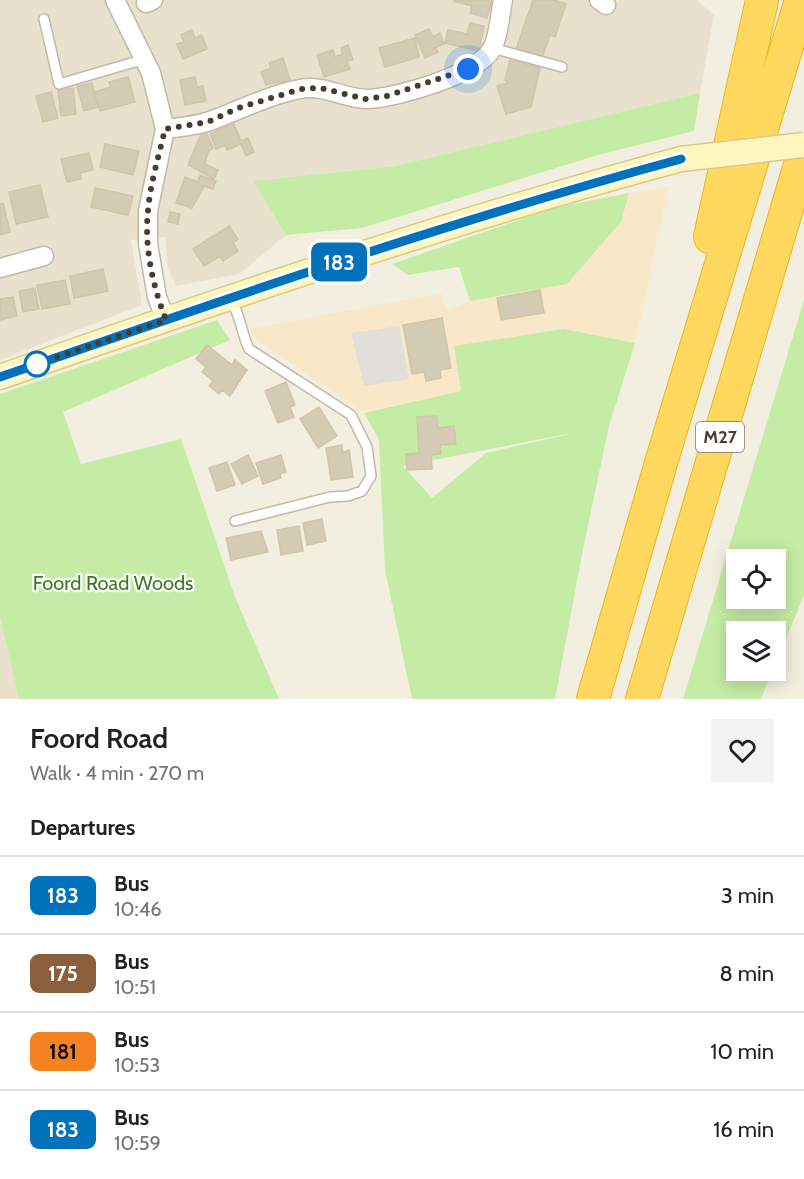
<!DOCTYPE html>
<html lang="en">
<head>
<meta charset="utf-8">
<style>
	body { margin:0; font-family:Cabin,sans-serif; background:#f2f2f2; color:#202124; height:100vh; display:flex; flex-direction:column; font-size:22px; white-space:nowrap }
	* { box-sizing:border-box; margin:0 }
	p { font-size:20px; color:#757577 }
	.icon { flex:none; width:33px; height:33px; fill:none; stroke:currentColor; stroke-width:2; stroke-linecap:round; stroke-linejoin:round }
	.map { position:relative; height:699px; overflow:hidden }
	.drawer { display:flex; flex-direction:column; background:#fff; flex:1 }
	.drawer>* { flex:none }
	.badge { padding:0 12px; border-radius:9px; font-size:21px; line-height:39px }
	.controls { position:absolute; left:726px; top:549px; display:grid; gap:12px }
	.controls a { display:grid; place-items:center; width:60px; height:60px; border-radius:0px; background:#fff; box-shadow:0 3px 15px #0003; font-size:30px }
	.you { position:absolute; width:30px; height:30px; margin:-15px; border:4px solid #fff; border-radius:50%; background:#1a73e8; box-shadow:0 0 0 9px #1a73e833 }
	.map>.badge { position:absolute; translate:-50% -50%; box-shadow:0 0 0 3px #fff }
	h2 { padding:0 30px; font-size:22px; line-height:54px }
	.round { display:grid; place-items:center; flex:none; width:63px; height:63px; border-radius:0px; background:#f2f2f2 }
	.overview { display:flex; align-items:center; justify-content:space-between; height:102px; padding:0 30px }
	h1 { font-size:28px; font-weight:600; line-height:45px }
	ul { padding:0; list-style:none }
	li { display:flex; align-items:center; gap:18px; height:78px; padding:0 30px; border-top:2px solid #e0e0e0 }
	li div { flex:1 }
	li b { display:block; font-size:22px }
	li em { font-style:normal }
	li .badge { min-width:66px; font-weight:700; text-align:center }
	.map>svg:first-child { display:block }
	.residential { fill:#e7e1ce }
	.commercial { fill:#f8e8c8 }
	.green { fill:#c5eca4; fill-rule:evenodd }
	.parking { fill:#e2dfda }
	.building { fill:#d4cbb5; stroke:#d1c4a7; stroke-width:1.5 }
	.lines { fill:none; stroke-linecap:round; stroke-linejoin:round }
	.lane-casing { stroke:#c1baa5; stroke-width:12 }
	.street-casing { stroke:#c1baa5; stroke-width:21 }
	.secondary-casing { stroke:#d8cb8a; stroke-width:27 }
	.highway-casing { stroke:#eeb51f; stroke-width:34 }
	.lane { stroke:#fff; stroke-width:9 }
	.street { stroke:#fff; stroke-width:18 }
	.secondary { stroke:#fff5be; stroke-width:24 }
	.highway { stroke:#ffd85f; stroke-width:32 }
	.secondary-bridge-casing { stroke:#d8cb8a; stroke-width:27; stroke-linecap:butt }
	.secondary-bridge { stroke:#fff5be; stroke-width:24 }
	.line-casing { stroke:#fff; stroke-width:14 }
	.line { stroke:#0072bc; stroke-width:9 }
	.walk { stroke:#443e31; stroke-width:6; stroke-dasharray:0 10.8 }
	.stop-dot { fill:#fff; stroke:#0072bc; stroke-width:3 }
	.labels { text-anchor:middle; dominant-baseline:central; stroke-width:4.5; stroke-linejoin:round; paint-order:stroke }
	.shield { fill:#fff; stroke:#7c786f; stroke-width:1.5 }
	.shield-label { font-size:18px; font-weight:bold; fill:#443e31 }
	.park-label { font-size:20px; fill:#3a7b1f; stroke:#fff }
</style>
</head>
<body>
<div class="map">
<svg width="804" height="699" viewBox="0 0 804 699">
	<rect width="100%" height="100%" fill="#f3efe0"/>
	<path class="residential" d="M0 0H697L714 15 700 93 395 166 253 181 286 235 239 274 176 286 168 268 165 237 131 240 142 305 0 360Z
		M0 617 19 699H0Z"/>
	<path class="commercial" d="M669 186 635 343 564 329 455 346 462 391 364 412 254 338 249 329 441 293 447 311 470 301 567 284 621 222 629 193Z"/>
	<path class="green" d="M700 93 694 131 598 155 362 228 286 235 253 181 395 166Z
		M629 193 621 222 567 284 470 301 459 267 408 275 392 264 553 208Z
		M804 300V595L776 663V632H736V670L772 671 761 699H683ZM736 560H776V598H736Z
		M217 320 230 340 63 412 81 464 181 439 235 597 279 699H19L0 617V394Z
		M564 329 635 343 609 426 583 549 555 699H412L385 570 379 440 364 413 461 391 454 346ZM578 432 486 453 432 498 403 466Z"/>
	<path class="parking" d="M399 326 409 379 364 386 351 333Z"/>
	<path class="building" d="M492 0 487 18 470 13 472 6 453 1Z
		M533 0H555L566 4 555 37 550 35 542 58 516 49Z
		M470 23 484 26 479 51 445 43 448 30 467 34Z
		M429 29 433 37 440 33 444 44 435 48 438 52 425 58 415 35Z
		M192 30 195 38 202 35 207 49 183 59 177 44 184 42 181 35Z
		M415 38 419 57 385 67 379 48Z
		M348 45 353 60 347 61 350 69 324 77 317 55 333 50 335 57 343 54 341 48Z
		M283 58 290 80 266 85 261 72 271 68 269 63Z
		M510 60 540 68 531 107 506 114 497 86 507 83 505 80Z
		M128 77 135 102 100 111 94 92 111 87 109 82Z
		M195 77 197 87 203 86 206 101 185 105 180 80Z
		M92 83 98 107 84 111 77 86Z
		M73 88 76 114 61 116 58 90Z
		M51 92 58 118 43 122 36 96Z
		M234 124 241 141 248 138 254 152 246 156 241 144 227 150 225 145 216 149 210 134Z
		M201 134H207L213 148 208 152 205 164 218 170 214 179 188 165Z
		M105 144 139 151 133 175 100 167Z
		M89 153 93 170 80 173 81 179 67 182 61 159Z
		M200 175 216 181 213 189 204 186 192 208 176 203 185 177 198 182Z
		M40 185 48 217 16 224 9 192Z
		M95 188 133 196 128 215 91 207Z
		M3 203 10 232 0 235V204Z
		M170 212 180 214 178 224 168 222Z
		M229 226 238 239 233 243 238 251 223 261 220 256 204 266 193 249Z
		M103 269 108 291 74 298 70 276Z
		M65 280 70 304 42 309 37 285Z
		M35 288 39 309 23 312 19 291Z
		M540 290 544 313 501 320 497 298Z
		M13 297 17 316 0 320V299Z
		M442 318 451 368 440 370 441 378 426 381 424 372 412 374 403 325Z
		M207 345 232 365 235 360 247 370 230 396 222 390 219 394 209 386 213 381 202 372 206 367 196 359Z
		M286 382 295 405 290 407 294 417 278 423 265 391Z
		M319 407 337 436 318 448 300 419Z
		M437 416 438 428 454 426 456 444 440 445 441 454 431 455 432 469 407 470 406 454 419 453 417 417Z
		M342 445 343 452 349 450 353 477 331 480 326 448Z
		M248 455 258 476 242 484 231 464Z
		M281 455 286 472 280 474 281 478 263 484 256 463Z
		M227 462 235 485 217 491 209 468Z
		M322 519 326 541 307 545 303 523Z
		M299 526 303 551 281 555 277 530Z
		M261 531 268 552 231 560 226 538Z"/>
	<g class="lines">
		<g class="lane-casing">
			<path id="lane" d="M44 19 59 84 145 59
				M492 48 562 67
				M230 300C241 314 241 333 249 349L351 415 367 447 371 476 362 491 348 496 330 497 235 521"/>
		</g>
		<g class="street-casing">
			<path id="street" d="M115 0 151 73 165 129 148 211V244L157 297 166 320
				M599 0 606 5
				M146 3 153 0
				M165 129C180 127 196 126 210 121 240 110 269 95 300 89 324 84 344 99 367 99 396 98 477 75 492 49 499 36 500 14 503 0
				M0 268 44 256"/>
		</g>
		<g class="secondary-casing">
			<path id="secondary" d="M0 377C225 298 451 221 681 159"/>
		</g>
		<g class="highway-casing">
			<path id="highway" d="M710 237 762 0
				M593 699 663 456 801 0
				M642 699 804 151"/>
		</g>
		<use href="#lane" class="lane"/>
		<use href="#street" class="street"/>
		<use href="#secondary" class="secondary"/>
		<use href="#highway" class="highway"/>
		<g class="secondary-bridge-casing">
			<path id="secondary-bridge" d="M681 159 804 145"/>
		</g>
		<use href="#secondary-bridge" class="secondary-bridge"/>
	</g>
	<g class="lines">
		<g class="line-casing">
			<path id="line" d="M0 377C225 299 451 221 681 159"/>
		</g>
		<use href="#line" class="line"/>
		<path class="walk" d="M37 364 166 320C153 287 144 247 148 211 150 184 159 156 165 129L208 122 238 108 301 89 320 88 366 99 387 96 468 69"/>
	</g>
	<circle class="stop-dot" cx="37" cy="364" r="12"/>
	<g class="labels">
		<rect class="shield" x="696" y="422" width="48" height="30" rx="4.5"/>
		<g class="shield-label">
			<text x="720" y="437">M27</text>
		</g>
		<g class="park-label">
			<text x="113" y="583">Foord Road Woods</text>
		</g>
	</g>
</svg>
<div class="controls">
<a><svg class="icon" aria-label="locate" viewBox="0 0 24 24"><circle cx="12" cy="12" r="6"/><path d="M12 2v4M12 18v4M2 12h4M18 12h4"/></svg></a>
<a><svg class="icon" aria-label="layers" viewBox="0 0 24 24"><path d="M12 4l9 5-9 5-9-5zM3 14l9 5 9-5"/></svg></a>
</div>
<div class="you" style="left:468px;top:69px"></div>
<b class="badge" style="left:339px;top:262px;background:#0072bc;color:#fff">183</b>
</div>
<section class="drawer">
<div class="overview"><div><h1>Foord Road</h1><p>Walk · 4 min · 270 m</p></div><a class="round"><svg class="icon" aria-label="heart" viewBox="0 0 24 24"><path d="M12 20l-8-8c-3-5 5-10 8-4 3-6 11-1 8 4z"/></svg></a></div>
<h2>Departures</h2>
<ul>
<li><span class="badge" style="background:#0072bc;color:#fff">183</span><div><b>Bus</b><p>10:46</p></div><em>3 min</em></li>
<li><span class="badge" style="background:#8b5e3c;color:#fff">175</span><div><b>Bus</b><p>10:51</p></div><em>8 min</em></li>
<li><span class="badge" style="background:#f58220;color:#111">181</span><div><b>Bus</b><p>10:53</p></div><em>10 min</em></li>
<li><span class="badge" style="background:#0072bc;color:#fff">183</span><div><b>Bus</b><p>10:59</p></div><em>16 min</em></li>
</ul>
</section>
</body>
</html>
